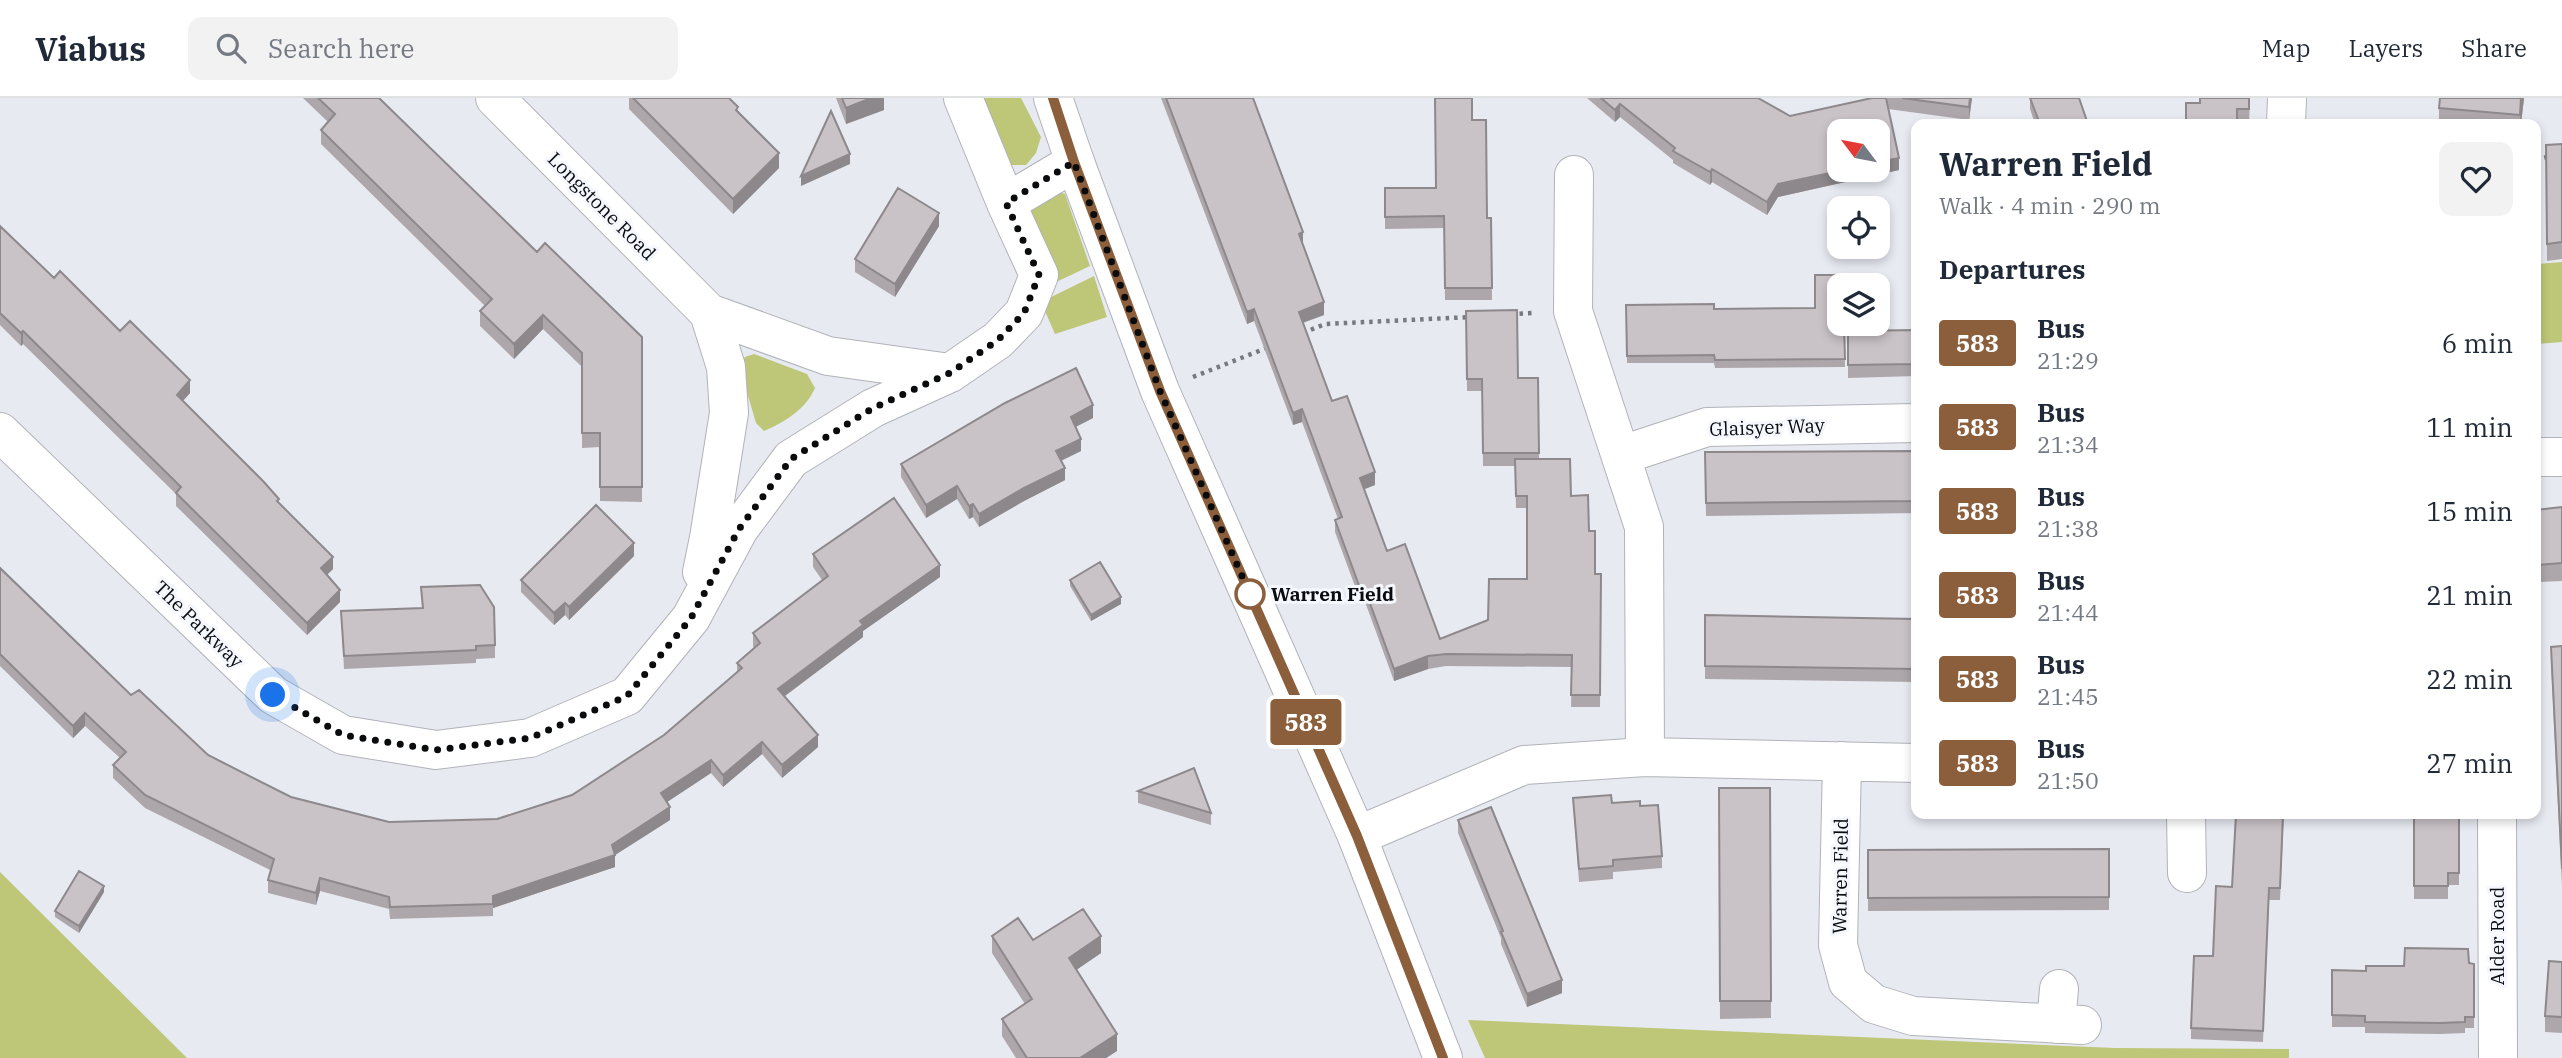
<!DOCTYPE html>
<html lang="en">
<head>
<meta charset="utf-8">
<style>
	body { margin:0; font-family:"IBM Plex Serif",serif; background:#f2f2f3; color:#1f2937; height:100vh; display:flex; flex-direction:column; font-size:26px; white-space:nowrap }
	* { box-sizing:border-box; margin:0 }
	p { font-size:23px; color:#747a83 }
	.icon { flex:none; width:38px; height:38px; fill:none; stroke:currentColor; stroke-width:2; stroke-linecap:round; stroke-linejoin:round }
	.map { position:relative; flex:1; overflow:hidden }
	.panel { position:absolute; left:1911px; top:21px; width:630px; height:700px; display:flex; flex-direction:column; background:#fff; border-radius:14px; box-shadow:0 4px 10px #0003 }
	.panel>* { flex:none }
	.badge { padding:0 14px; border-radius:5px; font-size:24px; line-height:46px }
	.needle { width:46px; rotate:302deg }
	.fabs { position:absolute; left:1827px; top:21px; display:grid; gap:14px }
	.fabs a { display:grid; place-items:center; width:63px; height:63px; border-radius:14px; background:#fff; box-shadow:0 4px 10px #0003; font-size:35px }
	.you { position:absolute; width:35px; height:35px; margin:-18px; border:5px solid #fff; border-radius:50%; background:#1a73e8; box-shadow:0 0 0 10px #1a73e833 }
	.map>.badge { position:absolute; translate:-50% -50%; box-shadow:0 0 0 4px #fff }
	h2 { padding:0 28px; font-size:26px; line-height:63px }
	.round { display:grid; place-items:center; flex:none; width:74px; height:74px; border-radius:14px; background:#f2f2f3 }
	.head { display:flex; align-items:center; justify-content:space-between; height:119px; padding:0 28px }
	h1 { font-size:33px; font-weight:700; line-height:52px }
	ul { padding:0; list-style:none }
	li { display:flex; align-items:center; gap:21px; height:84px; padding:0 28px }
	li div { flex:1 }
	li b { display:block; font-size:26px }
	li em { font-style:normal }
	li .badge { min-width:77px; font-weight:700; text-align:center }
	header { display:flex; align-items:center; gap:42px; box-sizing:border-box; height:98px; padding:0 35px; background:#fff; border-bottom:2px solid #e0e1e3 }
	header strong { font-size:33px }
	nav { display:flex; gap:38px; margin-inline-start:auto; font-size:24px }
	.search { width:490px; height:63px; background:#f2f2f3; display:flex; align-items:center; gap:18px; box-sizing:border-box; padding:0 24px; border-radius:14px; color:#747a83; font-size:26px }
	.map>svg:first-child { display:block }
	.green { fill:#bec678 }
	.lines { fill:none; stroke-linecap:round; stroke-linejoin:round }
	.minor-casing { stroke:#b0b3b9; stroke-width:40 }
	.major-casing { stroke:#b0b3b9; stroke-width:40 }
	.path { stroke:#77797e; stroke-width:4.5; stroke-dasharray:3.5 5; stroke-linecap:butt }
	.minor { stroke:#fff; stroke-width:38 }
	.major { stroke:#fff; stroke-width:38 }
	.wall { fill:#ada7ab }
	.shaded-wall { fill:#8d888b }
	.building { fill:#c9c2c7; stroke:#8d888b; stroke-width:2 }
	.line-casing { stroke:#fff; stroke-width:16 }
	.line { stroke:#8b5e3c; stroke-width:10 }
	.walk { stroke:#0a0b0d; stroke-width:7; stroke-dasharray:0 12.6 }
	.stop-dot { fill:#fff; stroke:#8b5e3c; stroke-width:3.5 }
	.labels { text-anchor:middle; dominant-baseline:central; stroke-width:6; stroke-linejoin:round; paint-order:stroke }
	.street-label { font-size:19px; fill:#0a0b0d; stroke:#f4f7fe }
	.stop-label { font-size:19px; font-weight:bold; fill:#0a0b0d; stroke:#f4f7fe; text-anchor:start }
</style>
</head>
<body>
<header>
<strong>Viabus</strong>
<div class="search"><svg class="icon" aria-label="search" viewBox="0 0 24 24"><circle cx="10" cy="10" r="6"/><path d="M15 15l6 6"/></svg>Search here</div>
<nav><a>Map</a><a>Layers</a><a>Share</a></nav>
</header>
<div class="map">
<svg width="2562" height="960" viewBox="0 0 2562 960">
	<rect width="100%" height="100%" fill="#e7eaf1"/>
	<path class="green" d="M962 0H1021L1041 39 1036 55 1026 67H1000Z
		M1056 93 1065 96 1090 168 1037 193 1016 105Z
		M2562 164V244L2536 246V166Z
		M1094 178 1107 219 1055 236 1041 204Z
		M754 256 807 276 815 290C806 311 785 324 764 333L756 325 739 267 745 259Z
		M0 774 187 960H0Z
		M1468 922 2115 950 2289 951V960H1485Z"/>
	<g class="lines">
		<g class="minor-casing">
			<path id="minor" d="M495 0 709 215 828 258 950 275
				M2286 26 2287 0
				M1574 77 1573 213 1644 429 1645 659
				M1006 105 1075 64
				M0 334 273 597 343 637 436 652 530 640 627 598 691 520 739 431 791 361 873 310 950 275 998 242 1024 215 1039 177 1006 105 963 0
				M1622 357 1707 329 1916 325
				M2536 359H2562
				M702 474 709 440 729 315 726 269 709 215
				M1842 663 1838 847 1848 884 1874 906 1913 918 2082 927
				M2186 716 2187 775
				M2497 716 2498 960
				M1357 738 1524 667 1645 659 1916 665
				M2056 926 2059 891"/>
		</g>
		<g class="major-casing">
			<path id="major" d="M1053 0 1075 64 1160 293 1357 738 1443 960"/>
		</g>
		<path class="path" d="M2536 62 2562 55
			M1511 216 1534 215
			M1303 235 1325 226 1471 219
			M1193 279 1269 249"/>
		<use href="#minor" class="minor"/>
		<use href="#major" class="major"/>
	</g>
	<path class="wall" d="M303 0H380L537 154 642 239V404L600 403V349L582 350V269L543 231 514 261 480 228V213L485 208 321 46V32L328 24Z
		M629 0H729L779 70 733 116 629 11Z
		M836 0H884V12L846 26Z
		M1161 0H1253L1303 147 1324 217 1303 225 1332 303 1375 387 1364 391 1387 453 1440 541 1488 522 1527 481V410H1516L1515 368H1483L1482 293H1467L1466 213 1518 280H1538L1539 361 1571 398 1589 433 1595 476H1601L1600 609H1571L1572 569 1446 568 1428 571 1394 583 1364 501 1360 502 1335 434V422L1338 421 1302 324 1293 327 1254 223 1247 226Z
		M1587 0H1758L1790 18 1872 0H1972L1969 22 1888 11 1899 72 1778 99 1767 117 1712 84 1710 87 1673 65V62L1620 19 1615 24Z
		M2030 0 2088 26H2035L2030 11Z
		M2250 0 2249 26H2186L2200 5Z
		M2524 0 2521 26H2439V10Z
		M1472 22 1487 120H1491L1492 202H1445L1444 130 1385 131V90H1436Z
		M2562 46V161L2547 163 2546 65Z
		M0 128 54 180 120 233 190 295 183 303 279 405 333 471 327 477 340 504 307 537 176 408V396L23 246 21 248 0 227Z
		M939 128 895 199 855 174V161Z
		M1626 207 1714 211 1844 226 1845 269 1715 270 1714 265H1627Z
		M1916 232V278L1848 280V233Z
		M1093 320 1076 329 1081 353 1061 363 1065 382 1024 403 979 429 973 419 969 421 957 401 926 420 901 379V366Z
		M1916 353V415L1706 418 1705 354Z
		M2562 409V483L2537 484 2536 468V412Z
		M813 456 940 479 863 533V539L785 598 818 649 782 680 762 656 723 689 711 675 667 704 670 722 615 757V769L493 810V818L390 821 389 811 320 793 316 807 268 795V782L270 772 145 710 113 680V667L120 660 85 628 73 640 0 568V470L131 597 208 657 291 699 389 724 497 721 572 697 664 637 737 574V565L754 550 753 548V535L822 482 813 469Z
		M634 458 569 522 565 517 554 527 521 494V482Z
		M1070 482 1121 506 1091 523 1070 488Z
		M421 489 495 547V560L476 561V565L344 571 341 513 422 510Z
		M1705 517 1916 521V584L1705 581Z
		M2562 548V788L2551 566V549Z
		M1719 690H1770L1771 920 1720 921Z
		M1138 693 1211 715V727L1138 705Z
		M1573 700 1640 708 1662 758V770L1613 774V781L1579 784Z
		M2284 716 2280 802H2269L2263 944 2191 941V930L2213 858 2232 789Z
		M2414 716H2459V787H2448V801H2414Z
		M1458 722 1562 895 1527 909 1501 846V840L1458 735Z
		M2109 751V812L1868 813V752Z
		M104 794 79 835 55 819V813Z
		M992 838 1033 842 1101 855 1076 872 1117 953 1106 960H1016L1002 938V921L1025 906 992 855Z
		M2562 864V935L2545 934V918Z
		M2469 865 2474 866V930H2465V935L2440 936 2365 935V929H2332V872L2366 873 2404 868Z"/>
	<path class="shaded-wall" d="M871 0H884V12L846 26V10Z
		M1970 0H1972L1969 22V9Z
		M2521 0H2524L2521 26H2520Z
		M1620 6V19L1615 24V12Z
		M779 55V70L733 116V101Z
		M850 56V66L801 88V78Z
		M1899 60V72L1778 99 1767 117V104L1778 86 1844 72H1878V64Z
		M1712 71V84L1710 87V74Z
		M939 115V128L895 199V186Z
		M1303 134V146L1299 136Z
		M1324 204V217L1299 226V214Z
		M1254 211V223L1247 226V214Z
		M543 217V231L514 261V246Z
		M23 233V246L21 248V235Z
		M190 282V295L177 309V297Z
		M1093 307V320L1071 331V319Z
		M1302 311V324L1293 327V315Z
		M1081 341V353L1056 365V353Z
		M1065 370V382L1024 403 979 429V416L1024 390Z
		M1375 374V387L1360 393V380Z
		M957 388V401L926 420V407Z
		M973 406V419L969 421V408Z
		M634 445V458L569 522V509Z
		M333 459V471L321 482V470Z
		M940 467V479L863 533V539L778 603V591L860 523Z
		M1364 489V501L1360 502V490Z
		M340 492V504L307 537V525Z
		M1121 499V506L1091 523V517Z
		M565 505V517L554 527V515Z
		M1428 558V571L1394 583V571Z
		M85 615V628L73 640V628Z
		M818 637V649L782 680V667Z
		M762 644V656L723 689V677Z
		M711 662V675L661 708V695Z
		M670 709V722L615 757V769L493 810V798L612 747Z
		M320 780V793L316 807V795Z
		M104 788V794L79 835V828Z
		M1101 838V855L1069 877V860Z
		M1562 882V895L1527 909V896Z
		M1117 936V953L1106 960H1080Z"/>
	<path class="building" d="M318 0H379L537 154 545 145 642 239V389H600V335H582V255L543 217 514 246 480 213 492 201 321 32 335 16Z
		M633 0H729L738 9 736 12 779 55 733 101Z
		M842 0H871L846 10Z
		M1166 0H1253L1303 134 1299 136 1324 204 1299 214 1332 303 1347 298 1375 374 1360 380 1387 453 1405 446 1440 541 1488 522 1489 481H1527V398H1516L1515 361H1570L1571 398 1588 397 1589 433H1595V476H1601L1600 597H1571L1572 557 1446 556 1428 558 1394 571 1364 489 1360 490 1335 422 1342 419 1302 311 1293 315 1254 211 1247 214Z
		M1435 0H1472V22H1486L1487 120H1491L1492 190H1445L1444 118 1385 119V90H1436Z
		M1601 0H1758L1790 18 1872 0H1886L1899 60 1878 64V33H1839V72H1844L1778 86 1767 104 1712 71 1710 74 1673 53 1675 50 1620 6 1615 12Z
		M1902 0H1970L1969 9Z
		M2030 0H2079L2088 26H2040Z
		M2200 0H2249V11H2237V26H2186V5H2200Z
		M2440 0H2521L2520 17 2439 10Z
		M831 13 850 56 801 78Z
		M2562 46V144L2547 146 2546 47Z
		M898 90 939 115 895 186 855 161Z
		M0 128 54 180 60 173 120 233 130 223 190 282 177 297 263 383 279 401 277 403 333 459 321 470 340 492 307 525 176 395 181 389 23 233 21 235 0 215Z
		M1815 177H1844V187H1839V226H1844L1845 261 1715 262 1714 257 1627 258 1626 207 1714 206V211L1815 210Z
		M1517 212 1518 280H1538L1539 355H1483L1482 281H1467L1466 213Z
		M1916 232V266L1848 267V233Z
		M1076 270 1093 307 1071 319 1081 341 1056 353 1065 370 1024 390 979 416 973 406 969 408 957 388 926 407 901 366 1005 305Z
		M1916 353V403L1706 405 1705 354Z
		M894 400 940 467 860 523 863 527 778 591 818 637 782 667 762 644 723 677 711 662 661 695 670 709 612 747 615 757 493 798V806L390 809 389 799 320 780 316 795 268 782 274 761 145 697 113 667 126 654 85 615 73 628 0 556V470L131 597 139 592 208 657 291 699 389 724 497 721 572 697 664 637 742 570 737 565 760 545 753 535 828 478 813 456Z
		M596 407 634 445 569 509 565 505 554 515 521 482Z
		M2562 409V465L2537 467 2536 412Z
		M1100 464 1121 499 1091 517 1070 482Z
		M480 487 494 509 495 547 476 548V552L344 558 341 513 423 510 421 489Z
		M1705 517 1916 521V571L1705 568Z
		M2562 548V771L2551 549Z
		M1194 670 1211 715 1138 693Z
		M1719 690H1770L1771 903H1720Z
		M1611 697 1612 705 1640 703V708L1658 707 1662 758 1613 762V768L1579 771 1573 700Z
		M1491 709 1562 882 1527 896 1501 834 1503 833 1458 722Z
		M2236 716H2283L2280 790H2269L2263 933 2191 930 2194 858H2213L2216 788 2232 789Z
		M2414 716H2459V775H2448V788H2414Z
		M2109 751V799L1868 800V752Z
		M79 773 104 788 79 828 55 813Z
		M1083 811 1101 838 1069 860 1117 936 1080 960H1027L1002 921 1032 901 992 838 1018 820 1033 842Z
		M2405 850 2468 851 2469 865 2474 866V919H2465V924L2440 925 2365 924V918L2332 917V872L2366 873V868H2404Z
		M2549 863 2562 864V919L2545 918Z"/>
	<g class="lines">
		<g class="line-casing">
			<path id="line" d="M1053 0 1074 64 1160 293 1357 738 1443 960"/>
		</g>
		<use href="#line" class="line"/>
		<path class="walk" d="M273 597 343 637 436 652 530 640 627 598 691 520 739 431 791 361 873 310 950 275 998 242 1024 215 1039 177 1006 105 1074 64 1160 293 1250 496"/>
	</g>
	<circle class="stop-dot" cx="1250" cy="496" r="14"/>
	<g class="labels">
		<g class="street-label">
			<text transform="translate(602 108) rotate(45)">Longstone Road</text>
			<text transform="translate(1767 329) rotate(-2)">Glaisyer Way</text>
			<text transform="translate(199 526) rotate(44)">The Parkway</text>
			<text transform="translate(1840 778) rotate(-89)">Warren Field</text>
			<text transform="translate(2497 838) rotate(-90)">Alder Road</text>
		</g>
		<g class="stop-label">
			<text x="1271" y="496">Warren Field</text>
		</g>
	</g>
</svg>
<div class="fabs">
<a><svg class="needle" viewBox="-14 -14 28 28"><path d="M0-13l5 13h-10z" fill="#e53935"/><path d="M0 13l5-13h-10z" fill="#747a83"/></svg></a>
<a><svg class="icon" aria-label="locate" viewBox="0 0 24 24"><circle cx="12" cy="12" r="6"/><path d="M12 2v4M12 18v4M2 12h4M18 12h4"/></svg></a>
<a><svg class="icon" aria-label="layers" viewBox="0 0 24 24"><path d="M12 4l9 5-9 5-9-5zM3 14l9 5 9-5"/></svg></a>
</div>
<div class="you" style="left:273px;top:597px"></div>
<b class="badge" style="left:1306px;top:624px;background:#8b5e3c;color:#fff">583</b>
<section class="panel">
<div class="head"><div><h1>Warren Field</h1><p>Walk · 4 min · 290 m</p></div><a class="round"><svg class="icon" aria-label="heart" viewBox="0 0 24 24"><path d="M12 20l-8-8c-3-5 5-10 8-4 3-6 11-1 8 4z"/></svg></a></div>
<h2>Departures</h2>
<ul>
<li><span class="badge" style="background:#8b5e3c;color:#fff">583</span><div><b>Bus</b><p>21:29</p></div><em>6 min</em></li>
<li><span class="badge" style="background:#8b5e3c;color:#fff">583</span><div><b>Bus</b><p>21:34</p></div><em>11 min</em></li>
<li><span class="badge" style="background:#8b5e3c;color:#fff">583</span><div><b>Bus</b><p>21:38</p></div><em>15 min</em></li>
<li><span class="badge" style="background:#8b5e3c;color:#fff">583</span><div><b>Bus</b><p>21:44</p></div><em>21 min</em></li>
<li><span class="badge" style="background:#8b5e3c;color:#fff">583</span><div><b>Bus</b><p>21:45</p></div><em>22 min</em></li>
<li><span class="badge" style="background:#8b5e3c;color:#fff">583</span><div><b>Bus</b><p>21:50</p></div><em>27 min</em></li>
</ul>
</section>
</div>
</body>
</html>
